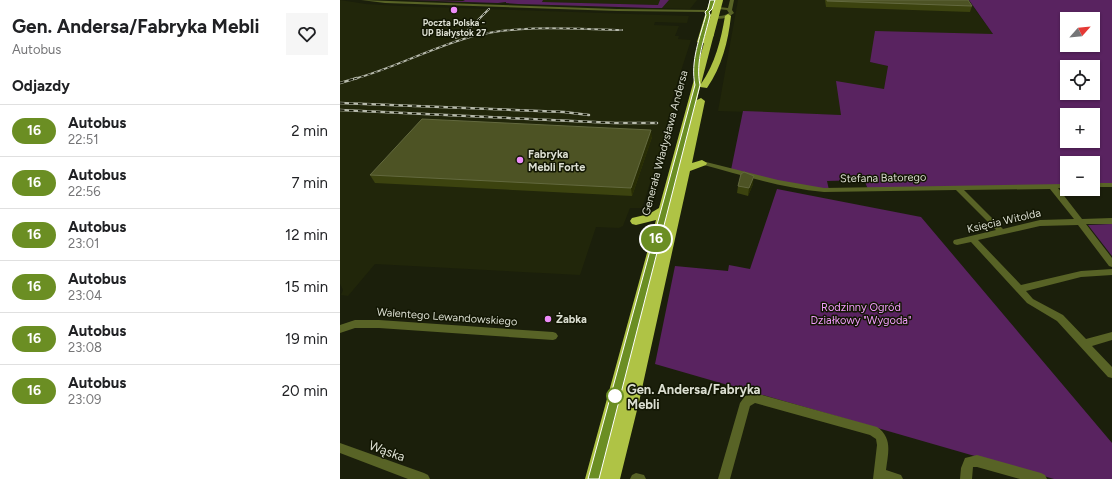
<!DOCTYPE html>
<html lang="pl">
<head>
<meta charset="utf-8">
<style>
	body { margin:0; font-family:Figtree,sans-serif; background:#f6f6f6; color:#202124; height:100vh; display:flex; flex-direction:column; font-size:15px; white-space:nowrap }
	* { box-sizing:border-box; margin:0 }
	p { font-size:13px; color:#757577 }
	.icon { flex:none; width:22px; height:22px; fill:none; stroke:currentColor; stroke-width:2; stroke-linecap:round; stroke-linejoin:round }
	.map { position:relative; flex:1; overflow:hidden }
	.drawer { display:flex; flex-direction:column; background:#fff; width:340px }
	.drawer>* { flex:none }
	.badge { padding:0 8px; border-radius:13px; font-size:14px; line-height:26px }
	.needle { width:26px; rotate:63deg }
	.controls { position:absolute; left:720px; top:12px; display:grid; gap:8px }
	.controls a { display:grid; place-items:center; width:40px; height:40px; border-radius:0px; background:#fff; box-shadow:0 1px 3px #0004; font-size:20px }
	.map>.badge { position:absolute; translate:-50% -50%; box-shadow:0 0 0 2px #fff }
	h2 { padding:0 12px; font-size:15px; line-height:36px }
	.round { display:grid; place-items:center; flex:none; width:42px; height:42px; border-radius:0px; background:#f6f6f6 }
	.headline { display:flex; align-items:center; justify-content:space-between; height:68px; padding:0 12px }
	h1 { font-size:19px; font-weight:700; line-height:30px }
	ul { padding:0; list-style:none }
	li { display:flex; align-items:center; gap:12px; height:52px; padding:0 12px; border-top:1px solid #e0e0e0 }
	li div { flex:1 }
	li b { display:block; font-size:15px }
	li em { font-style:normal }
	li .badge { min-width:44px; font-weight:700; text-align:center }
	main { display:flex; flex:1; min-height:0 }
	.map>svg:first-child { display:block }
	.built { fill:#21260a }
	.green { fill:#592360; fill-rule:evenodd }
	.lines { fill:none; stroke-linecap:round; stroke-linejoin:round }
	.minor { fill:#586326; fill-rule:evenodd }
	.highway { fill:#afc345; fill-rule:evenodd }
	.rail-far1-casing { stroke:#b7baac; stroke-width:2 }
	.rail-casing { stroke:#b7baac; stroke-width:2.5 }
	.rail-far1 { stroke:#121603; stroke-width:1; stroke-dasharray:3.5; stroke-linecap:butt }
	.rail { stroke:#121603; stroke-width:1.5; stroke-dasharray:4.5; stroke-linecap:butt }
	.highway-bridge { stroke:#afc345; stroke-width:8 }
	.wall { fill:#3c430f }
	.shaded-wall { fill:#282d04 }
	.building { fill:#4d5324; stroke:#63693f }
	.line { fill:#6b8e23; stroke:#fff }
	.poi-dot { fill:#ed8cf9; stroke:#121603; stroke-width:1.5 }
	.stop-dot { fill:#fff; stroke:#6b8e23; stroke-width:2 }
	.labels { text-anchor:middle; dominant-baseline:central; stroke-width:3; stroke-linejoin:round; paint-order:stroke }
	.far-poi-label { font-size:9px; font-weight:bold; fill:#dbded1; stroke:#121603 }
	.street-label { font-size:11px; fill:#dbded1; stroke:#121603 }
	.poi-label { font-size:11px; font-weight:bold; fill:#dbded1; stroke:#121603; text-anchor:start }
	.park-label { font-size:11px; fill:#f19bfb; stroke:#121603 }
	.near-stop-label { font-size:13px; font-weight:bold; fill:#dbded1; stroke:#121603; text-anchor:start }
	.near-street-label { font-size:13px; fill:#dbded1; stroke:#121603 }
</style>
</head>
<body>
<main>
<section class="drawer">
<div class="headline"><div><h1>Gen. Andersa/Fabryka Mebli</h1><p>Autobus</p></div><a class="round"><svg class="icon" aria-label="heart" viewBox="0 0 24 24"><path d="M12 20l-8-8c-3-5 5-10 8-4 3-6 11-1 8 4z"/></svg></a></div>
<h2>Odjazdy</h2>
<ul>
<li><span class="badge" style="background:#6b8e23;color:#fff">16</span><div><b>Autobus</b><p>22:51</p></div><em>2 min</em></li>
<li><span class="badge" style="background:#6b8e23;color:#fff">16</span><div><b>Autobus</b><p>22:56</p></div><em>7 min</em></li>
<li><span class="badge" style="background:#6b8e23;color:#fff">16</span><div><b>Autobus</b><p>23:01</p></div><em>12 min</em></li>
<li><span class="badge" style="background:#6b8e23;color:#fff">16</span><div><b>Autobus</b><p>23:04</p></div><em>15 min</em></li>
<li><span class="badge" style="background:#6b8e23;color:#fff">16</span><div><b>Autobus</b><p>23:08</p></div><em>19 min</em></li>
<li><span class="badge" style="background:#6b8e23;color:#fff">16</span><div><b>Autobus</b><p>23:09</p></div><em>20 min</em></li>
</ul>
</section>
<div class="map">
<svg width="772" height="479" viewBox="0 0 772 479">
	<rect width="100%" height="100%" fill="#1b1f0b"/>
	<path class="built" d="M0 0 26 4 61 6 349 16 347 23 315 22 314 25 339 26 335 36H339L338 39 351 40 330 105H335L302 208H290L283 226 279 228 256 227 240 275 35 264 8 296 1 295 3 290 0 284Z
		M203 0H320L318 5 202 2Z
		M329 0H357L350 9 322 8Z
		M398 0H628L653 34 530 62 548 66 544 89 501 115 378 111Z"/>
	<path class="green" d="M65 0 123 1 125 0H203L202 2 318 5 320 0H329L322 8H312L178 4 166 3V2L158 3Z
		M629 0H772V185H753V163H727V186L528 189 524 180 487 181 489 190 470 189 391 170 403 111 501 115 496 81 544 89 548 66 530 62 535 31 653 34ZM727 19H753V45H727ZM727 67H753V93H727ZM727 115H753V141H727Z
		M437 189 581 217 772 443V479H714L315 364 335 266 388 271 389 265 410 269Z
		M772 224V256L748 225Z"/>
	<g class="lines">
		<path class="minor" d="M21 0 277 9 367 10 378 7 388 8 390 0H394L392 10 394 13C386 20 374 21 365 14V12L277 11 45 3ZM378 9 387 10 389 13C383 17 376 17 369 13L371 11Z
			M362 161 438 180 484 188 727 184V188H718L742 219 772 218V224H746L772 258V267L769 266 738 225 700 226 638 240 681 285 741 271 772 269V275L741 277 686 291 693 299 723 315 746 339 772 332V340L752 346 772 367V378L768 377 717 321 687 303 631 242 617 245 614 244 613 242 614 240 656 230 616 190 484 192C442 188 401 175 360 164L359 163ZM710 189 734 219 700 220 663 229 624 190Z
			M753 183H772V187H753Z
			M15 320H39L213 332 216 333 218 336 216 339 213 340 39 328H15L0 333V325Z
			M415 393 537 427C553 438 548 453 546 470L561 475 563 479H533L537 445 536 439 530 435 415 403 410 406 390 479H378L400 403 405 396Z
			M0 443 84 473 88 475 90 479H68L0 453Z
			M637 455 701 473 705 475 707 479H680L637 467H633L632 479H620L621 468 625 458Z
			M296 473 304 475 306 479H290L292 475Z"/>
		<path class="highway" d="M370 0H376L373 9 370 11 367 9Z
			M368 13 371 15 367 33 370 32 374 34 361 84C375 64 381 40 385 16L388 14 391 16C388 42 382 66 367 88L360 87 357 100 361 98 365 101 352 163 362 160 367 163 366 165 350 171 299 402 280 479H245L316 220 296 225 292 224 290 221 292 218 309 214 319 208 364 43 361 44 357 42 365 15Z"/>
		<g class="rail-far1-casing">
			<path id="rail-far1" d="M116 38 128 30 149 9
				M14 79C55 68 92 47 134 36 182 24 233 29 282 30"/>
		</g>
		<g class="rail-casing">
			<path id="rail" d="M0 83 17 78
				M0 103 224 112 249 115
				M0 110 275 123H317"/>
		</g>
		<use href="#rail-far1" class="rail-far1"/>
		<use href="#rail" class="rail"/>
		<path class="highway-bridge" d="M370 34 379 0"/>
	</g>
	<path class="wall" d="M485 0H628L632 6 630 12 486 7Z
		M312 137 292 196 35 183 30 175Z
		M413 184 408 196 397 193 398 186Z"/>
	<path class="shaded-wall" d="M311 130 312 137 292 196 291 188Z
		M414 176 413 184 408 196 409 188Z"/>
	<path class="building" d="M487 0H628L632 6 487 1Z
		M82 119 311 130 291 188 30 175Z
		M404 172 414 176 409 188 398 186 401 174Z"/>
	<path class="line" d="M370 0H375L372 9 369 12 370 15C365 37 355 62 360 85L259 479H248L355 85C350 62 360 37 366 15L365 12 368 9Z"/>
	<g class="poi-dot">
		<circle cx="114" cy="10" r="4"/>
		<circle cx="180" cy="160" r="4"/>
		<circle cx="208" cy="319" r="4"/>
	</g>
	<circle class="stop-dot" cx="275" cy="396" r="8"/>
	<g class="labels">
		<g class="far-poi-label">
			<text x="114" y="22">Poczta Polska -<tspan x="114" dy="10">UP Białystok 27</tspan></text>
		</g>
		<g class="street-label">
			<text transform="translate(325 143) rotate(-75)">Generała Władysława Andersa</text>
			<text transform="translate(543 178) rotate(-1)">Stefana Batorego</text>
			<text transform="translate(664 221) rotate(-13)">Księcia Witolda</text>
			<text transform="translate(107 317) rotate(4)">Walentego Lewandowskiego</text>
		</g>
		<g class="poi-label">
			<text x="188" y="154">Fabryka<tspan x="188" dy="13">Mebli Forte</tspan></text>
			<text x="216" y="319">Żabka</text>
		</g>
		<g class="park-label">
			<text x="521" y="307">Rodzinny Ogród<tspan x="521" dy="13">Działkowy "Wygoda"</tspan></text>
		</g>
		<g class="near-stop-label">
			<text x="287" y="389">Gen. Andersa/Fabryka<tspan x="287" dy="15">Mebli</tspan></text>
		</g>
		<g class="near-street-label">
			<text transform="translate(47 451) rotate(20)">Wąska</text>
		</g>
	</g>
</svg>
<div class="controls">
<a><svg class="needle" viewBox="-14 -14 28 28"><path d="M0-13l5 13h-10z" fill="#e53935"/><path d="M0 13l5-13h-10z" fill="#757577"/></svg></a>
<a><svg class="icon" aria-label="locate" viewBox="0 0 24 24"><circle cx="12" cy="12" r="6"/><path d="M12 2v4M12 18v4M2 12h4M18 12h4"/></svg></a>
<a>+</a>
<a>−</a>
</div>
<b class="badge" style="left:316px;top:239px;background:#6b8e23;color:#fff">16</b>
</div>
</main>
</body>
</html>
